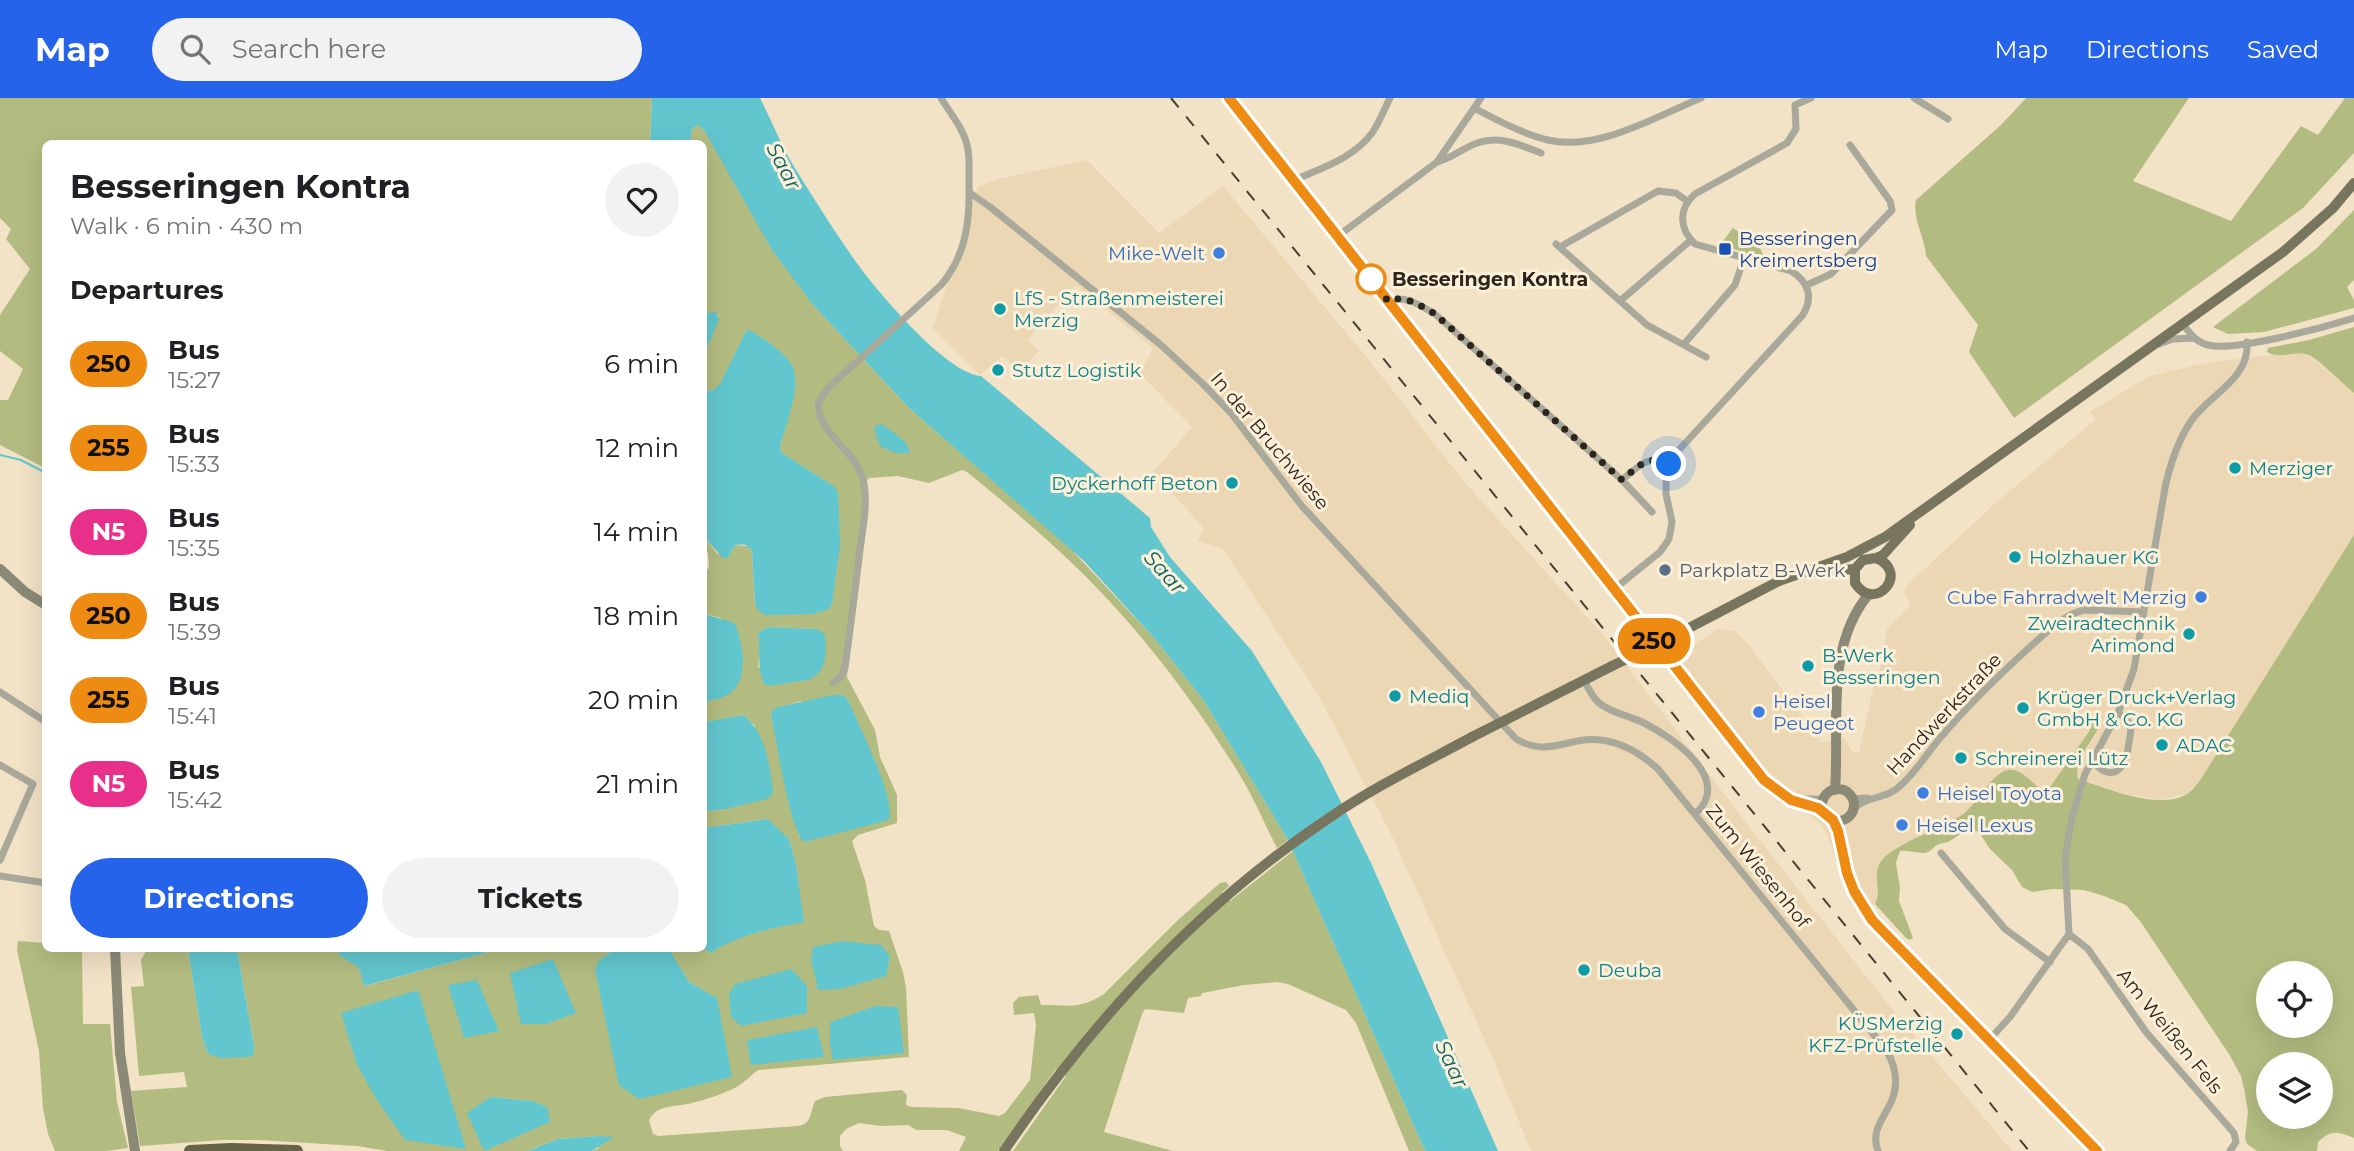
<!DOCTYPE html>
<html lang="en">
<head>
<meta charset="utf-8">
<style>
	body { margin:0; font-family:Montserrat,sans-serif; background:#f2f2f2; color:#202124; height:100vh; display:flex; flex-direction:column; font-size:26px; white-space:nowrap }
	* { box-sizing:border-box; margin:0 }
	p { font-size:23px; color:#757577 }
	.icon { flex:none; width:38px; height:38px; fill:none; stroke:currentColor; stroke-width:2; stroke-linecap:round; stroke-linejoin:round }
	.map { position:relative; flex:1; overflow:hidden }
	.sheet { position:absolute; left:42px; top:42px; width:665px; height:812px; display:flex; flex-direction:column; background:#fff; border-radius:10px; box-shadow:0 7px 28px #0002 }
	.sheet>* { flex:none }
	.badge { padding:0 14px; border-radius:23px; font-size:24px; line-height:46px }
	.buttons { position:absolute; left:2256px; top:863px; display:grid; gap:14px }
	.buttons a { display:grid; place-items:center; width:77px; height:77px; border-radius:50%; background:#fff; box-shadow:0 7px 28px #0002; font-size:35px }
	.you { position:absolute; width:35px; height:35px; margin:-18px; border:5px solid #fff; border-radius:50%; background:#1a73e8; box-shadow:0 0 0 10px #1a73e833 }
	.map>.badge { position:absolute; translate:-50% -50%; box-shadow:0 0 0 4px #fff }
	h2 { padding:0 28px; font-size:26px; line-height:63px }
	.round { display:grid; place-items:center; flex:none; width:74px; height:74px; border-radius:37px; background:#f2f2f2 }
	.head { display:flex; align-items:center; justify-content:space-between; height:119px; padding:0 28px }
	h1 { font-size:33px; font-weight:700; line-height:52px }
	.cta { display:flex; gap:14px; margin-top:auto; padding:14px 28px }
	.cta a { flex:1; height:80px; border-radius:42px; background:#2563eb; color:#fff; font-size:28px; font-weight:700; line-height:80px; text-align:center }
	.cta a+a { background:#f2f2f2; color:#202124 }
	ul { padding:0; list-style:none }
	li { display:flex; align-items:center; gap:21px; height:84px; padding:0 28px }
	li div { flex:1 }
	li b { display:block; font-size:26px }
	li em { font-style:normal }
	li .badge { min-width:77px; font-weight:700; text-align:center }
	header { display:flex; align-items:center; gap:42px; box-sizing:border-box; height:98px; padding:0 35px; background:#2563eb; color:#fff }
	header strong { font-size:33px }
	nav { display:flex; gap:38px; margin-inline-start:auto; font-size:24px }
	.search { width:490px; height:63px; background:#f2f2f2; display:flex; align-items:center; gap:18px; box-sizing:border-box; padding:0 24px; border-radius:38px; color:#757577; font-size:26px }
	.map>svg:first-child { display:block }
	.built { fill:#ebd7b4 }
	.green { fill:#b3bc80; fill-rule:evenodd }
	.water { fill:#62c6ce }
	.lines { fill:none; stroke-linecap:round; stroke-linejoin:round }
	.stream { stroke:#62c6ce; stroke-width:2 }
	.minor { stroke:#a8a89b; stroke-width:7 }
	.tertiary { stroke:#a8a89b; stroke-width:9 }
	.secondary { stroke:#8b8a77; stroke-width:10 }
	.primary { stroke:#77755e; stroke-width:10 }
	.motorway { stroke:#656348; stroke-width:12 }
	.rail { stroke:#463f32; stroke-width:2; stroke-dasharray:12 12; stroke-linecap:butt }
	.primary-bridge { stroke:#77755e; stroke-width:10 }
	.line-casing { stroke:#fff; stroke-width:16 }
	.line { stroke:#ed8b13; stroke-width:10 }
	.walk { stroke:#2b251b; stroke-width:7; stroke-dasharray:0 12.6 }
	.transit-dot { fill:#1a4fb4; stroke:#fcf0d9; stroke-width:2.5 }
	.shop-dot { fill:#3f7fe0; stroke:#fcf0d9; stroke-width:2.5 }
	.stop-dot { fill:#fff; stroke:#ed8b13; stroke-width:3.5 }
	.culture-dot { fill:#0f9aa8; stroke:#fcf0d9; stroke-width:2.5 }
	.service-dot { fill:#5c6f8a; stroke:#fcf0d9; stroke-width:2.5 }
	.labels { text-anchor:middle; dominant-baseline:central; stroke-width:6; stroke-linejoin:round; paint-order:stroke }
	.transit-label { font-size:19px; fill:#164399; stroke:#fcf0d9; text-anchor:start }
	.shop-label { font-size:19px; fill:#366cbe; stroke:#fcf0d9; text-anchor:start }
	.stop-label { font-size:19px; font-weight:bold; fill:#2b251b; stroke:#fcf0d9; text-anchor:start }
	.culture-label { font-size:19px; fill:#0d838f; stroke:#fcf0d9; text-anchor:start }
	.street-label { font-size:19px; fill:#2b251b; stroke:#fcf0d9 }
	.service-label { font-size:19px; fill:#4e5e75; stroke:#fcf0d9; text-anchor:start }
	.water-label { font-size:21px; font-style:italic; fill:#0d6369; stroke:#fcf0d9 }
</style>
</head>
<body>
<header>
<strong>Map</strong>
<div class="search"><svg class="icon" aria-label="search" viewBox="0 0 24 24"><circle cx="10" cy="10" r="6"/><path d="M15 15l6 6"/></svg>Search here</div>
<nav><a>Map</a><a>Directions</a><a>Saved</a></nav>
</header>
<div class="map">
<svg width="2354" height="1053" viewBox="0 0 2354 1053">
	<rect width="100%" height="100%" fill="#f2e2c6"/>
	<path class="built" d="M1087 62 1159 135 1223 88 1369 262 1465 385 1605 539 1727 700 1883 900 2012 1053H1531L1493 960 1392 738 1316 593 1223 451 1198 443 1204 430 1153 374 1192 329 1140 276 1153 250 1076 187 1027 242 1039 253 1021 273 1002 258 980 277 933 230 978 89 994 82Z
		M2297 254 2311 259 2354 295V437L2199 684 2187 696 2160 702 2122 695 2077 681 2075 675 2079 666 2098 631 2083 622 2090 631 2048 692 2043 694 2014 671 1997 676 1972 709 1954 723 1900 749 1876 776 1877 803 1875 806 1856 812 1843 788 1831 746 1822 727 1809 717 1781 706 1765 694 1665 567 1717 531 1734 533 1747 545 1822 644 1845 640 1850 651 1855 655 1859 654 1873 592 1881 567 1887 531 1909 508 1910 504 1903 495 1907 487 1999 402 2096 321 2089 314 2150 278 2206 265Z"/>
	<path class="green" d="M0 0H652L650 45 46 46 45 370 0 347V302H8L23 271 0 253V217L30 171 6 141 11 131 0 120Z
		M2026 0H2189L2133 83 2231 123 2301 28 2318 37 2345 0H2354V55L2303 110 2014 320 1969 254 1978 227 1926 158C1925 139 1912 121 1916 102L2001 27Z
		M698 27 704 32 813 207 909 310 1067 447 1155 541 1204 603 1288 742 1277 750C1264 725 1253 698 1238 674 1192 600 1138 529 1076 469 1041 435 1004 404 967 374L962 372 929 385 898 378 870 380 867 382 868 399 864 449 847 579 875 632 880 659 897 697V725L858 737 852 743 865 782 874 828 879 832 889 833 903 874 906 890 909 959 758 972C751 977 747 982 741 986 731 994 701 1003 688 1006 672 1009 657 1007 649 1022L653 1036 658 1038 798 1028C812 1026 810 1014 815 1003L825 999 902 992 907 997 906 1007 911 1009 959 1010 999 1018 1005 1015 1030 982 1036 927 1034 915 1014 917 1013 905 1019 899 1038 897 1041 907C1069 907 1079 912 1104 896L1178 822 1220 785 1226 784 1229 788 1222 794 1230 803 1293 753 1425 1053H1409L1356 925 1346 912 1288 886 1277 884 1244 887 1202 895 1201 898 1188 900 1184 915 1145 911 1142 916 1104 1034 1173 1053H1013L1066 978 1056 971 998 1053H959L966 1039 947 1032H916L908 1027 881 1028 859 1025 846 1031 840 1038V1048L843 1053H592L599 1050 598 1038 558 1041 528 1053H387L357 1048 259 1042H222L140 1048 131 993 187 989 184 974 139 978 131 889 144 888 141 862 147 851H188L202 939 208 956 254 948 237 851H338L340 857 359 870 365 888 500 851H616L599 862 717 901 689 884 669 851 704 850 710 855 734 841 767 831 803 823 796 767 789 741 767 721 704 730V714L725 711 755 628 744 617 704 624V604L726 598 721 520 704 516V478L709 469 708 455 704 451V439L717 455 728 460 735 447 748 448 752 454 755 506 813 516 828 511 832 506 834 389 782 355 780 349 795 290 746 233 720 287 712 293 704 292V257L719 217 708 215 704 224V46L690 45 692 31ZM770 529 817 531 758 570 760 550 758 537 761 532ZM801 603 800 740 790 706 771 616 772 612ZM490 999 533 1003 546 1009 550 1024 483 1005Z
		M2354 112V182L2347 189 2354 202V210L2264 234 2228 236 2213 229 2316 151Z
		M1733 130C1744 138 1763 145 1763 160L1720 147Z
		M2354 229V295C2342 285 2322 265 2311 258 2296 251 2280 262 2267 254L2268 250 2309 242Z
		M2354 437V1040C2337 1034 2332 1031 2318 1044L2317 1053H2257L2247 1046 2245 1040 2248 1014 2245 995 2241 978 2229 956 2140 823 2126 807 2104 798 2084 792 2052 791 2032 794 2022 789 2012 772 1990 751 1979 734C1964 729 1961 737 1948 744 1945 745 1940 745 1937 747 1934 748 1932 752 1928 754 1922 757 1909 752 1900 753L1896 765 1900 790 1899 803 1913 840 1910 842 1906 840 1875 806C1882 793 1872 778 1880 765 1890 747 1944 730 1963 716 1977 706 1992 674 2008 672 2020 669 2034 686 2043 694L2048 692 2090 632 2083 622 2084 619 2095 622 2098 631C2091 644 2073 666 2078 681 2106 690 2159 713 2187 696 2192 693 2196 687 2199 684ZM2268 875H2320V928H2268ZM2268 966H2320V1018H2268Z
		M18 843 45 845 46 850 82 851 83 926H110L117 1004 128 1050 106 1053H55L48 1036 43 1010 39 953 17 852Z"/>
	<path class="water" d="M652 0H760C771 22 781 46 793 67 812 98 833 131 854 161 874 190 946 276 981 278L1150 420 1151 429 1170 459 1252 553 1321 664 1371 765 1498 1053H1425L1288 742 1204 603 1155 541 1084 463 909 310 813 207 772 152 704 32 698 27 692 31 690 45 650 46Z
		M711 214H716L719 221 704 257V224L708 215Z
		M749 232C762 239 790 257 794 272 800 292 785 329 780 349L782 355 835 389 838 395 840 447 832 506 829 511 813 516 765 517 759 513 755 506 752 454C748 446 744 446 735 447L728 460H723L704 439V292L712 293 720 286 746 233Z
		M882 326C892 334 908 342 910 354 898 358 890 353 880 348L874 331 877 327Z
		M704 516 735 525C743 546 751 584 726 598 720 601 710 602 704 604Z
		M770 529 817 531 824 535C828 550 827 574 810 581 805 583 799 583 793 584 783 586 775 588 765 587 756 571 761 554 758 537L761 532Z
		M833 597H844L849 604C859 628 896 700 889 722L804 744C789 730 776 640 771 616L772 612 778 609Z
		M744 617C766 637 769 664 773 692L772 697 767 701 725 711 704 714V624Z
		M768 721 789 741 796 767 804 824C767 831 742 836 710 855L704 850V730Z
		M842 843 881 847 890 858 886 878 840 891 818 892 811 861 813 849Z
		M188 851H237L254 948V955L250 959 221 960 208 956 202 939Z
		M338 851V850L500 851 364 888 359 870 339 857Z
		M616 851H669L689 884 717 900 732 979 639 1001 619 987 595 872 599 862Z
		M553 861 576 915 546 926H521L510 875Z
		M791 871 807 888V915L741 928 731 919 729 896 735 886Z
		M477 882 499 933 464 940 448 887Z
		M418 892 466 1051 405 1042 377 1002 357 967 341 915Z
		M875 908 898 909 904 955 833 962 830 947V924Z
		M817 929 824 959 751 967 747 942Z
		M490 999 533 1003 547 1009 550 1024 484 1053 467 1015Z
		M598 1038 614 1039 592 1053H528L558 1041Z"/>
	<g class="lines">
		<path class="stream" d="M0 357 21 362 46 375"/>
		<path class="minor" d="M1914 0 1948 21
			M1795 7 1811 0
			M1474 10C1497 22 1523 36 1548 42 1597 54 1657 18 1701 0
			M1437 64C1452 60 1463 50 1477 45 1500 37 1520 47 1541 55
			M1295 82C1321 70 1354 60 1372 35 1379 25 1384 12 1390 0
			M970 95 990 109 1161 247 1203 286 1231 315 1301 407 1516 641C1542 656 1557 646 1584 642 1612 639 1638 653 1658 671L1887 953C1895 968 1899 985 1892 1002 1885 1019 1870 1032 1878 1053
			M1338 138 1437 64 1481 0
			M1556 146 1647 227 1706 259
			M1560 149 1658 93 1676 95 1687 103
			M1807 187 1831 176 1892 112 1890 103 1850 47
			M1388 203C1405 196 1421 208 1435 216L1622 382 1652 414
			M1620 203 1691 142
			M2183 226C2190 236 2196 244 2208 247 2235 254 2325 229 2354 220
			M1684 246 1735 187 1744 160
			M2159 246 2173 241 2194 240
			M1622 382C1638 369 1648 355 1669 367
			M1613 492 1660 454 1669 441 1672 424 1666 396V375L1669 367 1678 353 1802 218C1814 200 1809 184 1791 173L1695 146C1679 131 1678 111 1695 96L1787 45 1796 31 1795 7
			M1584 582C1588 590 1592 599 1599 605 1611 615 1630 618 1644 625 1674 640 1734 682 1695 716
			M833 585 840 580 845 569C850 532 855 494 859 457 862 434 869 405 863 382 856 352 819 338 818 305L828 290 941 187C968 155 970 119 969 80 969 69 970 58 967 47 963 30 950 15 941 0
			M0 594 46 624
			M2091 662C2114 688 2126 670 2129 644 2130 638 2132 632 2130 627 2127 621 2123 618 2118 615
			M0 667 33 686 0 762
			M1852 701 1867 700
			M1853 711C1866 698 1887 701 1900 688 1916 674 1927 655 1941 639 1969 606 1999 577 2031 548 2047 534 2063 517 2084 512L2144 514
			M1941 755 2005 831 2050 864
			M0 778 46 785
			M2069 836 2088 851 2146 934 2234 1035 2236 1044 2230 1053
			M1990 941 2010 919 2069 836 2065 759 2072 719 2085 676 2118 615 2134 571 2165 390C2170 366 2178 343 2191 323 2209 297 2250 281 2247 244"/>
		<path class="tertiary" d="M1229 0 1764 682 1791 702 1823 712
			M1802 702H1823"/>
		<path class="secondary" d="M0 471 25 494 46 507
			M1822 707a16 16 0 1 1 32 0a16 16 0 1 1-32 0Z
			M1835 692C1840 628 1824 549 1869 496
			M1833 722C1840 736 1841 752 1845 766 1850 787 1860 805 1873 822L2096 1053
			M115 850 120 955 135 1053"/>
		<path class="primary" d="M1876 460 1883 457 1910 427
			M1815 474 1855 471 1863 462 1876 460C1911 474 1875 516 1855 485V471
			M1666 542 1779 483 1847 459 1885 439 2283 154 2333 110 2354 85
			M1535 607 1612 568
			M1004 1053C1092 923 1197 808 1329 720 1374 689 1424 665 1472 639"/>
		<path class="motorway" d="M190 1053 231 1051 297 1053"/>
		<path class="rail" d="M1171 0 2029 1053"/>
		<path class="primary-bridge" d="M1612 568 1666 542
			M1472 639 1535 607"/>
	</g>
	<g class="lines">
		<g class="line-casing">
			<path id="line" d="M1229 0 1764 682 1791 702 1818 710 1833 722 1838 733 1847 775 1854 793 1872 822 2097 1053"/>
		</g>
		<use href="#line" class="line"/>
		<path class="walk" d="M1371 181 1388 203C1405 196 1421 208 1435 216L1622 382C1638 369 1648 355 1669 366"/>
	</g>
	<rect class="transit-dot" x="1718" y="144" width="14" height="14" rx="3.5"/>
	<g class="shop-dot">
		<circle cx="1219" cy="155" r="7"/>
		<circle cx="2201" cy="499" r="7"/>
		<circle cx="1759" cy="614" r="7"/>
		<circle cx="1923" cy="695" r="7"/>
		<circle cx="1902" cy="727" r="7"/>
	</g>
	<circle class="stop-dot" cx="1371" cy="181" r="14"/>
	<g class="culture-dot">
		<circle cx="1000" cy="211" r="7"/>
		<circle cx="998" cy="272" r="7"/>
		<circle cx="2235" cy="370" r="7"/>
		<circle cx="1232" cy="385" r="7"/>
		<circle cx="2015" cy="459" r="7"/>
		<circle cx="2189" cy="536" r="7"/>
		<circle cx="1808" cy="568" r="7"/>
		<circle cx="1395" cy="598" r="7"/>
		<circle cx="2023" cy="610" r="7"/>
		<circle cx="2162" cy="647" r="7"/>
		<circle cx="1961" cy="660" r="7"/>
		<circle cx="1584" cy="872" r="7"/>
		<circle cx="1957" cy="936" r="7"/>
	</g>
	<circle class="service-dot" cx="1665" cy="472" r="7"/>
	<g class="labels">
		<g class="transit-label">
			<text x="1739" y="140">Besseringen<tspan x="1739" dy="22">Kreimertsberg</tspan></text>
		</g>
		<g class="shop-label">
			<text x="1205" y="155" text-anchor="end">Mike-Welt</text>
			<text x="2187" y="499" text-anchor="end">Cube Fahrradwelt Merzig</text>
			<text x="1773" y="603">Heisel<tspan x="1773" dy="22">Peugeot</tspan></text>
			<text x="1937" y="695">Heisel Toyota</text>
			<text x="1916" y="727">Heisel Lexus</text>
		</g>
		<g class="stop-label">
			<text x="1392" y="181">Besseringen Kontra</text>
		</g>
		<g class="culture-label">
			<text x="1014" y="200">LfS - Straßenmeisterei<tspan x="1014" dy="22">Merzig</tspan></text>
			<text x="1012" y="272">Stutz Logistik</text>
			<text x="2249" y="370">Merziger</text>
			<text x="1218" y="385" text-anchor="end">Dyckerhoff Beton</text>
			<text x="2029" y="459">Holzhauer KG</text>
			<text x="2175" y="525" text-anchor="end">Zweiradtechnik<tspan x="2175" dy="22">Arimond</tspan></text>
			<text x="1822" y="557">B-Werk<tspan x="1822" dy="22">Besseringen</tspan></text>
			<text x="1409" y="598">Mediq</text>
			<text x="2037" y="599">Krüger Druck+Verlag<tspan x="2037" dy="22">GmbH &amp; Co. KG</tspan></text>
			<text x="2176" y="647">ADAC</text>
			<text x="1975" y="660">Schreinerei Lütz</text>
			<text x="1598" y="872">Deuba</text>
			<text x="1943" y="925" text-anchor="end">KÜSMerzig<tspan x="1943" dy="22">KFZ-Prüfstelle</tspan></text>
		</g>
		<g class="street-label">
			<text transform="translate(1270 343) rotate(50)">In der Bruchwiese</text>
			<text transform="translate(1944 616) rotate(-47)">Handwerkstraße</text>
			<text transform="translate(1758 768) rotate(51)">Zum Wiesenhof</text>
			<text transform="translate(2170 933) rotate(51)">Am Weißen Fels</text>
		</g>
		<g class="service-label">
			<text x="1679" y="472">Parkplatz B-Werk</text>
		</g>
		<g class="water-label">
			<text transform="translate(784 68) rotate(62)">Saar</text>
			<text transform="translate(1165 474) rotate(48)">Saar</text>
			<text transform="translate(1452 966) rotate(65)">Saar</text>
		</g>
	</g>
</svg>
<div class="buttons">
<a><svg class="icon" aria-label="locate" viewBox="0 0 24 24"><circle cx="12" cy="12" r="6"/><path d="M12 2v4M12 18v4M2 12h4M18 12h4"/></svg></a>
<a><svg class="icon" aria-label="layers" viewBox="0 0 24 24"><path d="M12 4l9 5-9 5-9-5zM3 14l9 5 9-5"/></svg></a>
</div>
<div class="you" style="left:1669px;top:366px"></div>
<b class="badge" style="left:1654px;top:543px;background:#ed8b13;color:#111">250</b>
<section class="sheet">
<div class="head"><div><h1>Besseringen Kontra</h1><p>Walk · 6 min · 430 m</p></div><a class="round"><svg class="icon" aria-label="heart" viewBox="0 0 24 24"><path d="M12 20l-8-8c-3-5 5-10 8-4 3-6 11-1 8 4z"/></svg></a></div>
<h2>Departures</h2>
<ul>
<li><span class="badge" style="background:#ed8b13;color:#111">250</span><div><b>Bus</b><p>15:27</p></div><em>6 min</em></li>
<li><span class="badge" style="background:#ed8b13;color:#111">255</span><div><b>Bus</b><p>15:33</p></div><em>12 min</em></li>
<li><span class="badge" style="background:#e8308a;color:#fff">N5</span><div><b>Bus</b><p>15:35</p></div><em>14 min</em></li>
<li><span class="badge" style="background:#ed8b13;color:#111">250</span><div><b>Bus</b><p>15:39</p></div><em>18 min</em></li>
<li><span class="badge" style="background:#ed8b13;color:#111">255</span><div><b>Bus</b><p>15:41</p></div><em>20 min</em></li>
<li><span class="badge" style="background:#e8308a;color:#fff">N5</span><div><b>Bus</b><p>15:42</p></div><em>21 min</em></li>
</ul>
<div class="cta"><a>Directions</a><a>Tickets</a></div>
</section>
</div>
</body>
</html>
